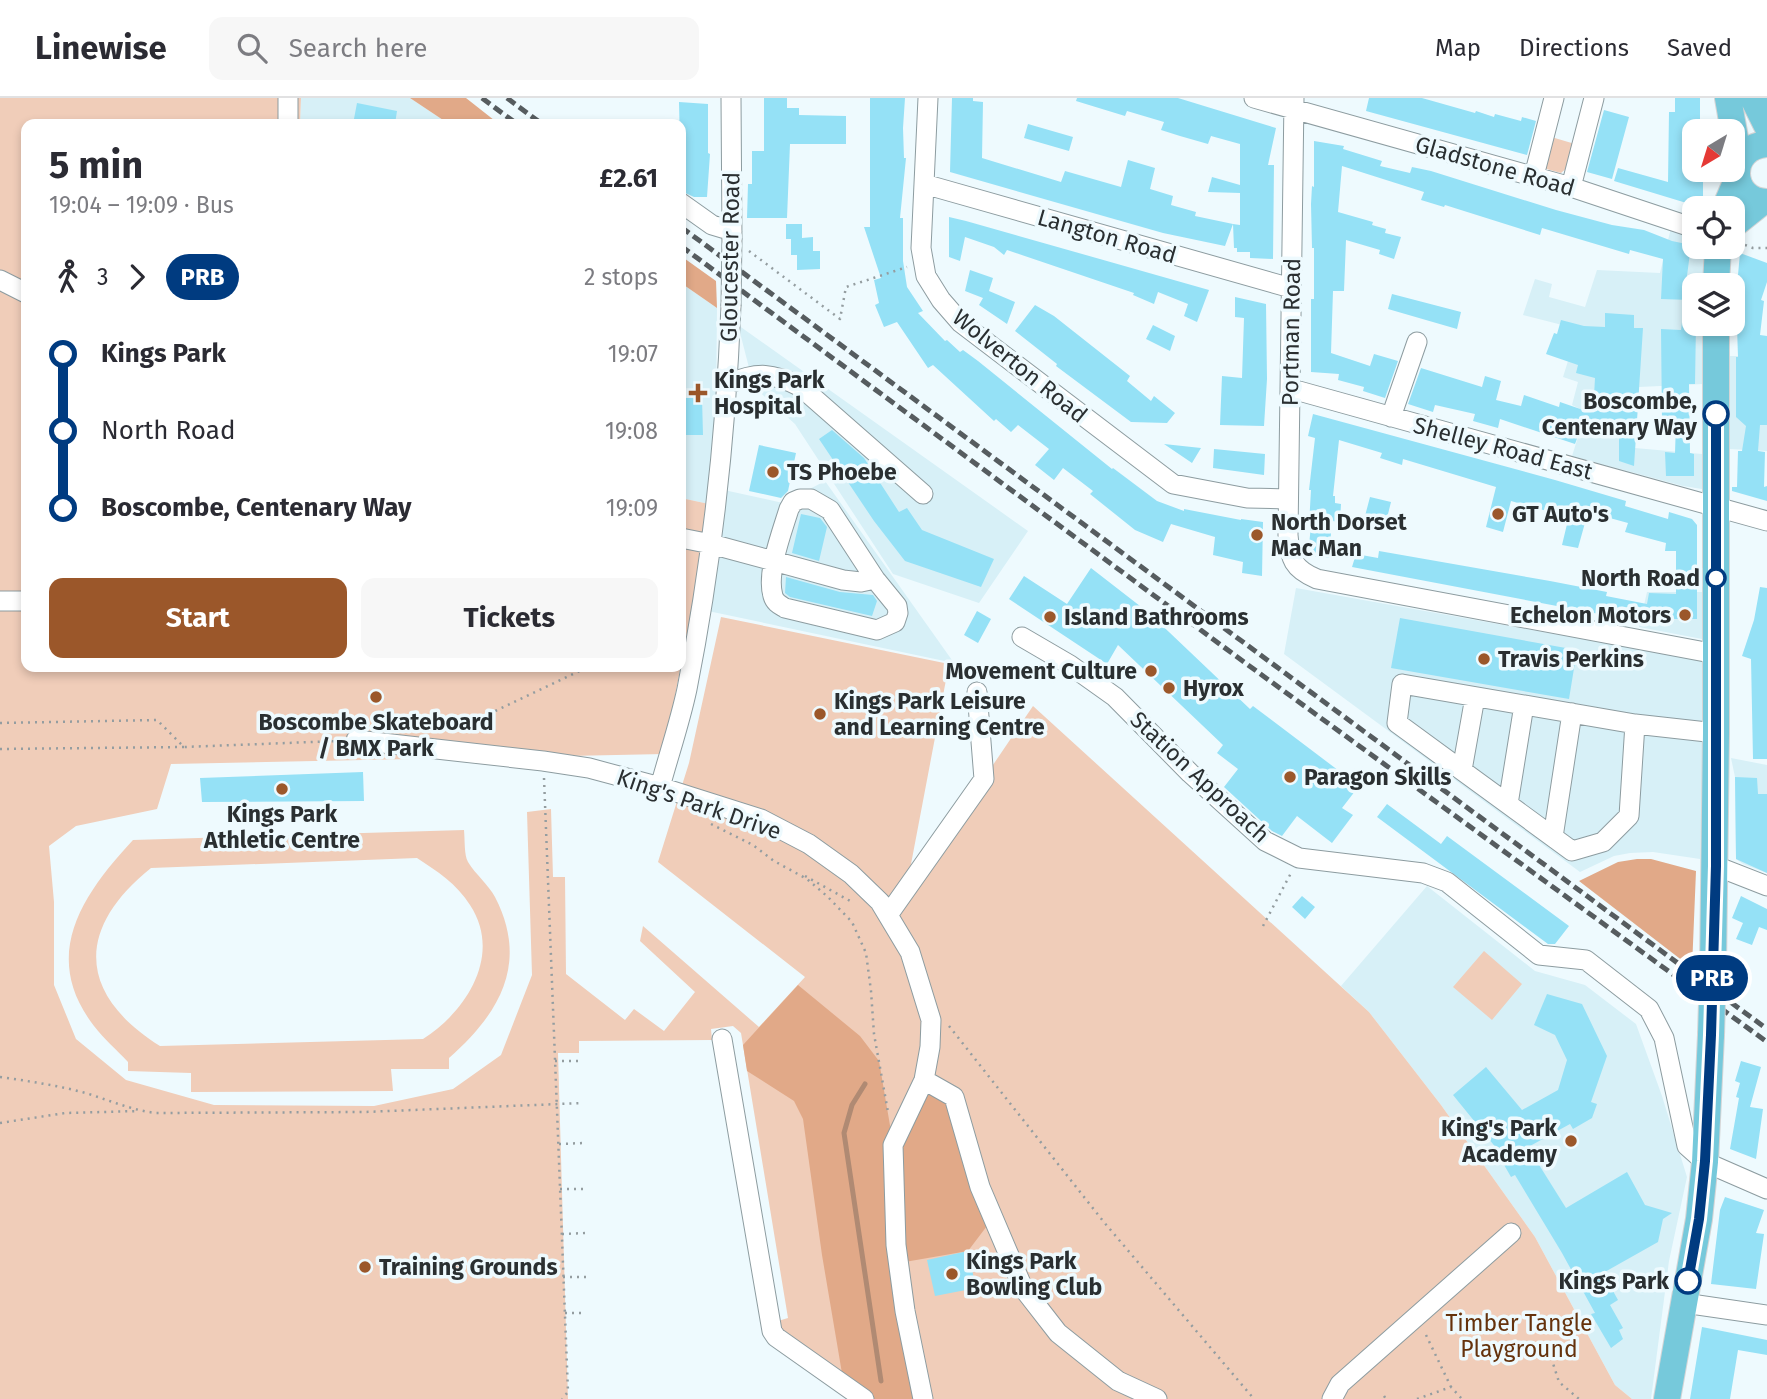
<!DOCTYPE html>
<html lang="en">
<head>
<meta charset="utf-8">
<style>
	body { margin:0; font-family:"Fira Sans",sans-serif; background:#f7f7f7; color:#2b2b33; height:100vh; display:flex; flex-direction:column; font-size:26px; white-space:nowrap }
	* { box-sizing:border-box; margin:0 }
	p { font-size:23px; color:#7c7c81 }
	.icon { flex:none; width:38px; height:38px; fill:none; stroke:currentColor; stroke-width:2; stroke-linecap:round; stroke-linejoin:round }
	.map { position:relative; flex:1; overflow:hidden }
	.panel { position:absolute; left:21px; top:21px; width:665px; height:553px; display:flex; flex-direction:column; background:#fff; border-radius:14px; box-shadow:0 4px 10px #0003 }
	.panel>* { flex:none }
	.badge { padding:0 14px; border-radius:23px; font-size:24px; line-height:46px }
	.needle { width:46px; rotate:218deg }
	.controls { position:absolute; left:1682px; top:21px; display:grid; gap:14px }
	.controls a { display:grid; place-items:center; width:63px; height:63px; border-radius:14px; background:#fff; box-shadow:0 4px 10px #0003; font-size:35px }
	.map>.badge { position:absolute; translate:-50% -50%; box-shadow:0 0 0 4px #fff }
	.legs { display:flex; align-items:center; gap:10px; height:77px; padding:0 28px; font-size:23px }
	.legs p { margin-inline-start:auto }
	.summary { display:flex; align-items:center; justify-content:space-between; height:119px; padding:0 28px }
	h1 { font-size:38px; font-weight:700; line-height:52px }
	.cta { display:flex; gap:14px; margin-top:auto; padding:14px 28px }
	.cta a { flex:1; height:80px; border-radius:14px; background:#9b572a; color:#fff; font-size:28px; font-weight:700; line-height:80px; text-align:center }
	.cta a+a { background:#f7f7f7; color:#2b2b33 }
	ul { padding:0 28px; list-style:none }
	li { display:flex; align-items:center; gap:24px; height:77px; font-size:26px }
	li i { display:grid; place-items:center; width:10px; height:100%; margin:0 9px; background:currentColor }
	li i::after { content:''; width:18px; height:18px; margin:-9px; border:5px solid; border-radius:50%; background:#fff }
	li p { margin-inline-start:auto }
	li:first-child i { background:linear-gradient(#0000 50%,currentColor 0) }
	li:last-child i { background:linear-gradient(currentColor 50%,#0000 0) }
	header { display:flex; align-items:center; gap:42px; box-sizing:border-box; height:98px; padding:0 35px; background:#fff; border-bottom:2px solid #e1e1e2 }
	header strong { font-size:33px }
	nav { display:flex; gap:38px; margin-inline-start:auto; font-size:24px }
	.search { width:490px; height:63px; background:#f7f7f7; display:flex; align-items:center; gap:18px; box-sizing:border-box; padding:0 24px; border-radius:14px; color:#7c7c81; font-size:26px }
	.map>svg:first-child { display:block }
	.built { fill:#d7f0f7 }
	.green { fill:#f0cdb9; fill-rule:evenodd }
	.forest { fill:#e1a988 }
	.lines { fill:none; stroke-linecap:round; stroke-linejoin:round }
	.stream { stroke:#b08a73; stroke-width:5 }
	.building { fill:#95e1f6 }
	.minor-casing { stroke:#8d9ca0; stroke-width:21 }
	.major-casing { stroke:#d4d5d6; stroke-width:28 }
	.path { stroke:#949da0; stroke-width:2.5; stroke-dasharray:2 5; stroke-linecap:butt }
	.minor { stroke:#fff; stroke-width:19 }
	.major { stroke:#76c9db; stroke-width:26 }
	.rail { stroke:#565c5f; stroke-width:5; stroke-dasharray:10 5; stroke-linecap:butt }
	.minor-bridge-casing { stroke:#8d9ca0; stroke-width:21; stroke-linecap:butt }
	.major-bridge-casing { stroke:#d4d5d6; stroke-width:28; stroke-linecap:butt }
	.minor-bridge { stroke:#fff; stroke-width:19 }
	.major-bridge { stroke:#76c9db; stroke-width:26 }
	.line-1-casing { stroke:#fff; stroke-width:16 }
	.line-1 { stroke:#003b80; stroke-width:10 }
	.poi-dot { fill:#9b572a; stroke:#eefafe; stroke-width:2.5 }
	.stop-1-dot { fill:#fff; stroke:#003b80; stroke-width:3.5 }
	.labels { text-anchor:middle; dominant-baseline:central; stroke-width:7; stroke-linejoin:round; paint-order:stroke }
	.street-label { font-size:23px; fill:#2a2f31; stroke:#eefafe }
	.poi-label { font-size:23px; font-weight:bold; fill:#2a2f31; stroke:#eefafe; text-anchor:start }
	.stop-label { font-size:23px; font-weight:bold; fill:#2a2f31; stroke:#eefafe; text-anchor:end }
	.park-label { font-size:23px; fill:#65320c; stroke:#eefafe }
</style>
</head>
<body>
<header>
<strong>Linewise</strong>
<div class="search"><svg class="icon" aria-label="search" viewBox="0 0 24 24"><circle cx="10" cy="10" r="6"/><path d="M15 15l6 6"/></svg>Search here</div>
<nav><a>Map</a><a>Directions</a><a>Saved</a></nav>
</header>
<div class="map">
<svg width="1767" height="1301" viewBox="0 0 1767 1301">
	<rect width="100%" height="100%" fill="#eefafe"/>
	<path class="built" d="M301 0H410L449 26H300Z
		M1671 130 1694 136V149H1704L1703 187H1694V226H1703V286L1639 289 1635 350 1702 356V391L1683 388 1572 358 1586 314 1572 307 1578 284 1563 279 1578 231 1523 217 1535 181 1552 186 1549 199 1585 209 1597 172 1660 175Z
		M681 185 717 210 716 308 709 406 681 400Z
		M738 227 1028 433 979 505 893 476 795 326 754 289Z
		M1730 258H1767V353L1729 351Z
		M825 383 954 565 708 513 724 392 783 405Z
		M1296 490 1706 563 1700 761 1653 754 1630 755 1614 758 1580 774 1284 556Z
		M1647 494H1702V541L1639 529Z
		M1731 660 1767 667V775L1743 766 1736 761 1735 679Z
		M1427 788 1535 873 1585 887 1636 926 1662 998 1687 1079 1669 1163 1651 1301H1632L1615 1287 1535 1139 1441 1007 1369 914 1341 888Z"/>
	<path class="green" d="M0 0H301L300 26H26V569H681V400L709 406 692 509 664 656 171 666 157 711 76 728 49 748 54 804V887L76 941 126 982 214 1007 374 1008 453 991 501 957 532 877 527 714 551 711 553 779H565L566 876 625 922 634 911 664 933 695 894 640 843 643 828 759 929 805 879 658 764 689 665 721 519 949 566 904 803 942 742 1033 608 1369 914 1441 1007 1535 1139 1615 1287 1632 1301H864L776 1239 778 1223 788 1220 741 935 733 928 711 931 712 942 579 943V955H558L568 1301H0Z
		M1548 38 1575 46 1569 68 1561 75 1539 69Z
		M464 732C465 742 464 757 468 764 476 777 488 786 495 799 529 865 500 915 449 960V971H391L393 993 191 994V975L128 973V964C117 952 104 941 94 928 40 858 82 797 133 742ZM417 760C437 773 457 786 470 807 503 857 466 914 423 941L160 948C77 896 76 830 151 770Z
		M1484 853 1522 886 1492 922 1453 889Z"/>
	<path class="forest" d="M410 0H466L499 26H449Z
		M681 158 716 183 717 210 681 185Z
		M1637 761H1651L1696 773 1692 870 1579 783 1618 764Z
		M798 887 860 938 879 963 893 1045 924 982 954 999 993 1120 968 1153 899 1165 923 1301H864L844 1287 822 1157 803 1021 794 1003 747 973 743 947Z"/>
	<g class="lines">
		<path class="stream" d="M865 986 852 1007 844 1035 881 1283"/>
	</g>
	<path class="building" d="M764 0H787V10H799V17L846 18V46H790L787 120H747L748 86H752V53H764Z
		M870 0H905L903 30 904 60H906L900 120H903V163L907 189 923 213 918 215 945 243 947 242 960 254 963 252 978 263 1112 371 1113 370 1157 403 1184 413V411L1241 422V421L1263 424 1262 478 1242 475 1243 464 1213 457 1215 439 1171 426 1163 444 1135 432 1090 396 1093 393 1063 370 1054 382 1035 367 1049 351 1018 327 1011 334 996 321 994 323 933 267 928 270 897 224 884 229 875 207 879 205 874 182 881 180 864 129H870Z
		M952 0H973V3L983 4 982 60 1061 84 1065 73 1121 89 1128 62 1155 70 1150 91 1173 98 1171 107 1196 114 1195 118 1233 126 1225 148 1163 135 950 74Z
		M1077 0H1178L1276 30 1268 67H1274L1273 161 1250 160V154H1237V150H1234L1233 126 1240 127V95L1208 94 1212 79 1240 87V46L1211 38 1208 46 1180 38 1161 32 1164 24 1127 13 1125 18 1076 3Z
		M1369 0H1422L1475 15 1476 13 1494 19 1495 16 1521 23 1522 19 1536 23 1527 57 1366 13Z
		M1675 0H1700V33H1694V72H1703V110L1614 83 1618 70 1668 84 1669 14H1675Z
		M679 4 708 6V55L710 56 707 99H694L681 93Z
		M357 5 397 13 395 26H353Z
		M1604 12 1629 19 1612 81 1587 74Z
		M1028 26 1073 39 1069 53 1024 40Z
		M1314 43 1344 48 1343 51 1382 63 1380 68 1410 75 1412 69 1431 73 1556 112 1612 127 1644 132 1672 143 1691 147 1687 178H1691L1690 202 1661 201 1663 161 1630 152 1629 156 1542 130 1540 137 1518 130 1445 107 1444 109 1421 102 1424 94 1342 68 1338 114 1373 124 1372 127 1386 131 1385 135 1401 139 1394 161 1379 156 1380 152 1346 142 1344 193H1333L1331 255 1370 268 1374 256 1398 263 1385 300 1363 293 1364 289 1338 282 1339 276 1311 274V201H1314V150H1312L1311 106 1312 88 1314 89Z
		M949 119 966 123 1209 192 1197 224 1184 218 1188 206 1158 194 1154 206 1133 197 1134 195 1007 152 1004 157 994 149 965 139 960 163 949 159Z
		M786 126H802V140L813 139V153H820V171L797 172V157H791V141H786Z
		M1740 155 1767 165V184L1761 202 1764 203 1760 237 1767 238V327H1760L1758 353 1765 354 1764 389 1767 388V403L1732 393V389H1737L1738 353H1742L1746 328 1736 319V259H1738L1736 199Z
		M970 172 993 180 989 193 1015 204 1007 226 979 207 983 200 965 193Z
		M1392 196 1461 214 1457 231 1388 211Z
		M1235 199 1266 206 1267 281 1264 328 1220 327 1222 278 1242 280 1244 220 1235 219Z
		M1035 207 1054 218 1130 278 1127 283 1151 303 1154 298 1175 315 1167 325 1131 324 1056 268 1057 266 1015 233Z
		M1605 215 1634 217V230H1643L1634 368 1619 363V339L1578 338 1575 346 1500 321 1498 330 1473 323 1475 316 1435 307 1433 314 1408 306 1421 270 1482 289 1485 278 1501 283 1496 302 1521 308 1524 297 1559 309 1560 304 1589 314 1594 298 1595 280 1576 275 1578 267 1546 256 1554 235 1557 236 1561 222 1584 228 1605 229Z
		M1682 224 1696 226 1695 286H1689L1690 355 1694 356V378H1666L1665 354 1675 355 1676 325H1662L1661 231 1681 232Z
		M1153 227 1175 238 1170 253 1146 241Z
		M683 300H702L703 337H683Z
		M1313 316 1555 382 1626 403 1625 408 1668 421 1669 414 1692 421 1697 427V521H1641V524L1352 469 1356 456 1378 460 1379 453 1550 483 1607 494 1606 498 1647 506 1649 495 1676 496V453H1665L1666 445 1625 434 1628 425 1588 414 1578 450 1562 447 1568 422 1561 419V417L1511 403 1503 434 1486 429 1496 389 1403 361 1402 367 1380 360 1382 355 1339 342 1333 398H1335V405L1341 406 1340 424 1332 423 1329 460 1308 458 1311 427H1309L1311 392H1309L1315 340 1308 338Z
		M832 332 864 360 899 414 907 410 922 432 994 461 981 489 905 463 874 423 819 341Z
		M1164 346 1201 350 1192 365Z
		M759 347 796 355 788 393 781 400 749 393Z
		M1214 351 1265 356 1264 377 1213 370Z
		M1370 399 1391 404 1386 424 1365 418Z
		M801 416 820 420 827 429 819 463 792 455Z
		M1091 470 1149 515 1250 611 1253 608 1359 688 1342 710 1353 717 1332 745 1297 718 1282 738 1272 733 1224 689 1238 671 1217 655 1223 647 1118 547 1107 566 1009 501 1024 478 1067 506Z
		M786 479 840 494 873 497 877 503 872 518 790 499 785 495Z
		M1760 489 1767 490V661H1753L1751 561 1742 558 1754 522Z
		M977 513 991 521 978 545 964 537Z
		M1400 520 1577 552 1569 601 1391 570Z
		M363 674 364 703 202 704 200 680Z
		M1735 679 1757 680 1758 696H1767V775L1736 761Z
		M1387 706 1441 746 1447 738 1569 828 1555 846H1548L1377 719Z
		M1302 798 1315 809 1305 821 1292 809Z
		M1741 798 1767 811V832L1759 829 1752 847 1736 841 1743 825 1732 820Z
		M1547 896 1582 906 1607 958 1591 1004 1597 1006 1592 1020 1573 1031 1570 1026 1530 1048 1531 1054 1566 1110 1627 1074 1645 1107 1672 1115 1663 1121 1658 1144 1603 1175 1618 1202 1610 1207 1623 1230 1619 1232 1623 1241 1611 1250 1591 1216 1595 1215 1562 1155 1515 1077 1511 1079 1503 1065 1506 1062 1453 997 1486 969 1522 1012 1558 992 1567 962 1555 937 1534 927Z
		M1741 963 1761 969 1750 1009 1763 1011 1756 1061 1730 1051 1739 1000 1736 999 1740 985 1735 983Z
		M1725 1099 1764 1112 1756 1135 1764 1136 1756 1191 1711 1186 1720 1112Z
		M968 1153 976 1190 935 1198 927 1162Z
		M1702 1229 1767 1242V1257L1738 1252 1730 1301H1690Z"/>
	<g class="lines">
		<g class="minor-casing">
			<path id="minor" d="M731 0 732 140
				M928 0 921 150 926 178 941 202 961 225 1173 386 1247 400 1288 401
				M1254 0 1571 89 1694 130
				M1294 0 1288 437C1290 461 1293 471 1317 481L1716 556
				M288 26V0
				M1534 78 1554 0
				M924 86 1291 190
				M1571 89 1594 0
				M681 105 712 127 732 133
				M0 182 26 195
				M728 286C758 273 773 275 801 289L923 396
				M1290 294 1299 293 1767 423
				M1391 319 1417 244
				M800 401H811L830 412 875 481 897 508 898 515 895 524 877 532 785 510C780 507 775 505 773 498 766 475 782 434 789 411L793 404Z
				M681 440 711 446 843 482 861 484 875 481
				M0 503H26
				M1022 539 1070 567 1115 599 1190 675 1265 743 1299 760 1423 775 1447 784 1539 857 1586 862 1649 911 1664 940 1687 1048 1705 1064 1767 1091
				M1635 626 1629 718 1603 744 1572 753 1397 625 1402 586 1635 626 1716 635
				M356 642 543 663 589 670 660 689 761 721 809 746 851 776 880 804 910 854 931 922 930 949 924 982 893 1047 896 1147 905 1213 923 1301
				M1462 672 1475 599
				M660 689C669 656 680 624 687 591 712 465 726 336 731 208
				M1508 706 1524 607
				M1553 739 1572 615
				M1716 768 1767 788
				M888 817 984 681 977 594
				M722 941 772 1233 776 1239 864 1301
				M924 982 954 999 980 1089 1023 1190 1058 1235 1118 1283 1157 1301
				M1684 1205 1767 1217
				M1332 1301 1340 1286 1511 1135"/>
		</g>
		<g class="major-casing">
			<path id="major" d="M1728 0 1739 63
				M1753 0 1767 28
				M1767 46C1726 49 1728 103 1767 104
				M1725 110 1737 82
				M1732 128 1762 104
				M1716 187 1718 149
				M1713 870 1716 635V226
				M1667 1301 1699 1121 1705 1064 1711 937"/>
		</g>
		<path class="path" d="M1745 147 1753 150H1767
			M749 153 840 221 846 189 907 169
			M0 625 157 622 184 649 338 643
			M451 634 588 569
			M0 651 185 649
			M544 680 568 1294 562 1301
			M711 726 753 747 774 763 807 781 828 799 852 824 866 855 871 893 874 936 888 1014
			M805 778 852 804
			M1263 828 1291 775
			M949 928 1103 1123 1254 1301
			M555 963H583
			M0 979C28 983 55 987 82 994 107 1001 130 1012 156 1015L365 1014 583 1005
			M0 1025 65 1015 139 1013
			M559 1046 584 1045
			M560 1091H584
			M562 1136 586 1135
			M563 1179H587
			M565 1215H586
			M1426 1237 1451 1289
			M1538 1245 1549 1253 1559 1284 1579 1301
			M1384 1298 1386 1301
			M1417 1301 1451 1289 1462 1301"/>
		<use href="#minor" class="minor"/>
		<use href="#major" class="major"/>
		<path class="rail" d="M482 0 517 26
			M507 0 542 26
			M681 129 1767 931
			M681 148 1244 564 1682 883
			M1708 901 1767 944"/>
		<g class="minor-bridge-casing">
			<path id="minor-bridge" d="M731 208 732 140"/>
		</g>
		<g class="major-bridge-casing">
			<path id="major-bridge" d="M1711 937 1713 870"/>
		</g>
		<use href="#minor-bridge" class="minor-bridge"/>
		<use href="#major-bridge" class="major-bridge"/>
	</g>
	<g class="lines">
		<g class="line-1-casing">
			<path id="line-1" d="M1688 1183 1699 1121 1705 1063 1711 937 1716 768V316"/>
		</g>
		<use href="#line-1" class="line-1"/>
	</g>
	<g class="poi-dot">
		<path d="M694.5 284.5h7v7h7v7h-7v7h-7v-7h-7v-7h7z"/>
		<circle cx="773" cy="374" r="7"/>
		<circle cx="1498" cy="416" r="7"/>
		<circle cx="1257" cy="437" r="7"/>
		<circle cx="1685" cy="517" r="7"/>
		<circle cx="1050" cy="519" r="7"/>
		<circle cx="1484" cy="561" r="7"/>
		<circle cx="1151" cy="573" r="7"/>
		<circle cx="1169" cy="590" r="7"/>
		<circle cx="376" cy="599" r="7"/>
		<circle cx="820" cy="616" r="7"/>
		<circle cx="1290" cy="679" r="7"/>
		<circle cx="282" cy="691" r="7"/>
		<circle cx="1571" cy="1043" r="7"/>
		<circle cx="365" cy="1169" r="7"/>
		<circle cx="952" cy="1176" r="7"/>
	</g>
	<g class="stop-1-dot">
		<circle cx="1716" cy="316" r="12"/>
		<circle cx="1716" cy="480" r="9"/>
		<circle cx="1688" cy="1183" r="12"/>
	</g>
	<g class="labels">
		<g class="street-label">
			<text transform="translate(1495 68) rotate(16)">Gladstone Road</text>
			<text transform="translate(1107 138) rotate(16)">Langton Road</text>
			<text transform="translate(730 159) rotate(-89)">Gloucester Road</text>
			<text transform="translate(1291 234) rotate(-89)">Portman Road</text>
			<text transform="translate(1020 268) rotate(39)">Wolverton Road</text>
			<text transform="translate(1503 350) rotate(15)">Shelley Road East</text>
			<text transform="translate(1200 679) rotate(43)">Station Approach</text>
			<text transform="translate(699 706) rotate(19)">King's Park Drive</text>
		</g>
		<g class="poi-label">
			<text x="714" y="282">Kings Park<tspan x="714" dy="26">Hospital</tspan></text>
			<text x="787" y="374">TS Phoebe</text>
			<text x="1512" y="416">GT Auto's</text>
			<text x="1271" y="424">North Dorset<tspan x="1271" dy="26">Mac Man</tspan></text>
			<text x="1671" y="517" text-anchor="end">Echelon Motors</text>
			<text x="1064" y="519">Island Bathrooms</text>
			<text x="1498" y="561">Travis Perkins</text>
			<text x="1137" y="573" text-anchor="end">Movement Culture</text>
			<text x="1183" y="590">Hyrox</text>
			<text x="834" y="603">Kings Park Leisure<tspan x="834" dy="26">and Learning Centre</tspan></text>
			<text x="376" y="624" text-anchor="middle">Boscombe Skateboard<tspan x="376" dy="26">/ BMX Park</tspan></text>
			<text x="1304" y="679">Paragon Skills</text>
			<text x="282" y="716" text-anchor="middle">Kings Park<tspan x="282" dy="26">Athletic Centre</tspan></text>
			<text x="1557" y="1030" text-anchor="end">King's Park<tspan x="1557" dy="26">Academy</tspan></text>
			<text x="966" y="1163">Kings Park<tspan x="966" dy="26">Bowling Club</tspan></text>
			<text x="379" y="1169">Training Grounds</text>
		</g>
		<g class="stop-label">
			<text x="1697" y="303">Boscombe,<tspan x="1697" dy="26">Centenary Way</tspan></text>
			<text x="1700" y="480">North Road</text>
			<text x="1669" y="1183">Kings Park</text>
		</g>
		<g class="park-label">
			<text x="1519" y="1225">Timber Tangle<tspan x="1519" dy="26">Playground</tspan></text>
		</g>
	</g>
</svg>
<div class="controls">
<a><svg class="needle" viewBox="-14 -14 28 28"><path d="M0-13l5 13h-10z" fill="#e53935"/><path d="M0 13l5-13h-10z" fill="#7c7c81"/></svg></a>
<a><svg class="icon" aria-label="locate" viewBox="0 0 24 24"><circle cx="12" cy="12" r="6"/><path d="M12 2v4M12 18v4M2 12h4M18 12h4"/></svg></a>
<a><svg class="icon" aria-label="layers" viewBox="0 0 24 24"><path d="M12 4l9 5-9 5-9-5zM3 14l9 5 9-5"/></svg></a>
</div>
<b class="badge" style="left:1712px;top:880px;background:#003b80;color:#fff">PRB</b>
<section class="panel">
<div class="summary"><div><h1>5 min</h1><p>19:04 – 19:09 · Bus</p></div><b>£2.61</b></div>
<div class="legs"><svg class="icon" aria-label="walk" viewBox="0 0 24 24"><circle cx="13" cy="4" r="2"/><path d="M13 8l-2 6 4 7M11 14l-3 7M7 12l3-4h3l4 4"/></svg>3<svg class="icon" aria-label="forward" viewBox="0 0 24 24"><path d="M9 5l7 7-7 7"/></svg><b class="badge" style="background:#003b80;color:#fff">PRB</b><p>2 stops</p></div>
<ul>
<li><i style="color:#003b80"></i><b>Kings Park</b><p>19:07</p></li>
<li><i style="color:#003b80"></i><span>North Road</span><p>19:08</p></li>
<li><i style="color:#003b80"></i><b>Boscombe, Centenary Way</b><p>19:09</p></li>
</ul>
<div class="cta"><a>Start</a><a>Tickets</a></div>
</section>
</div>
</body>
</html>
